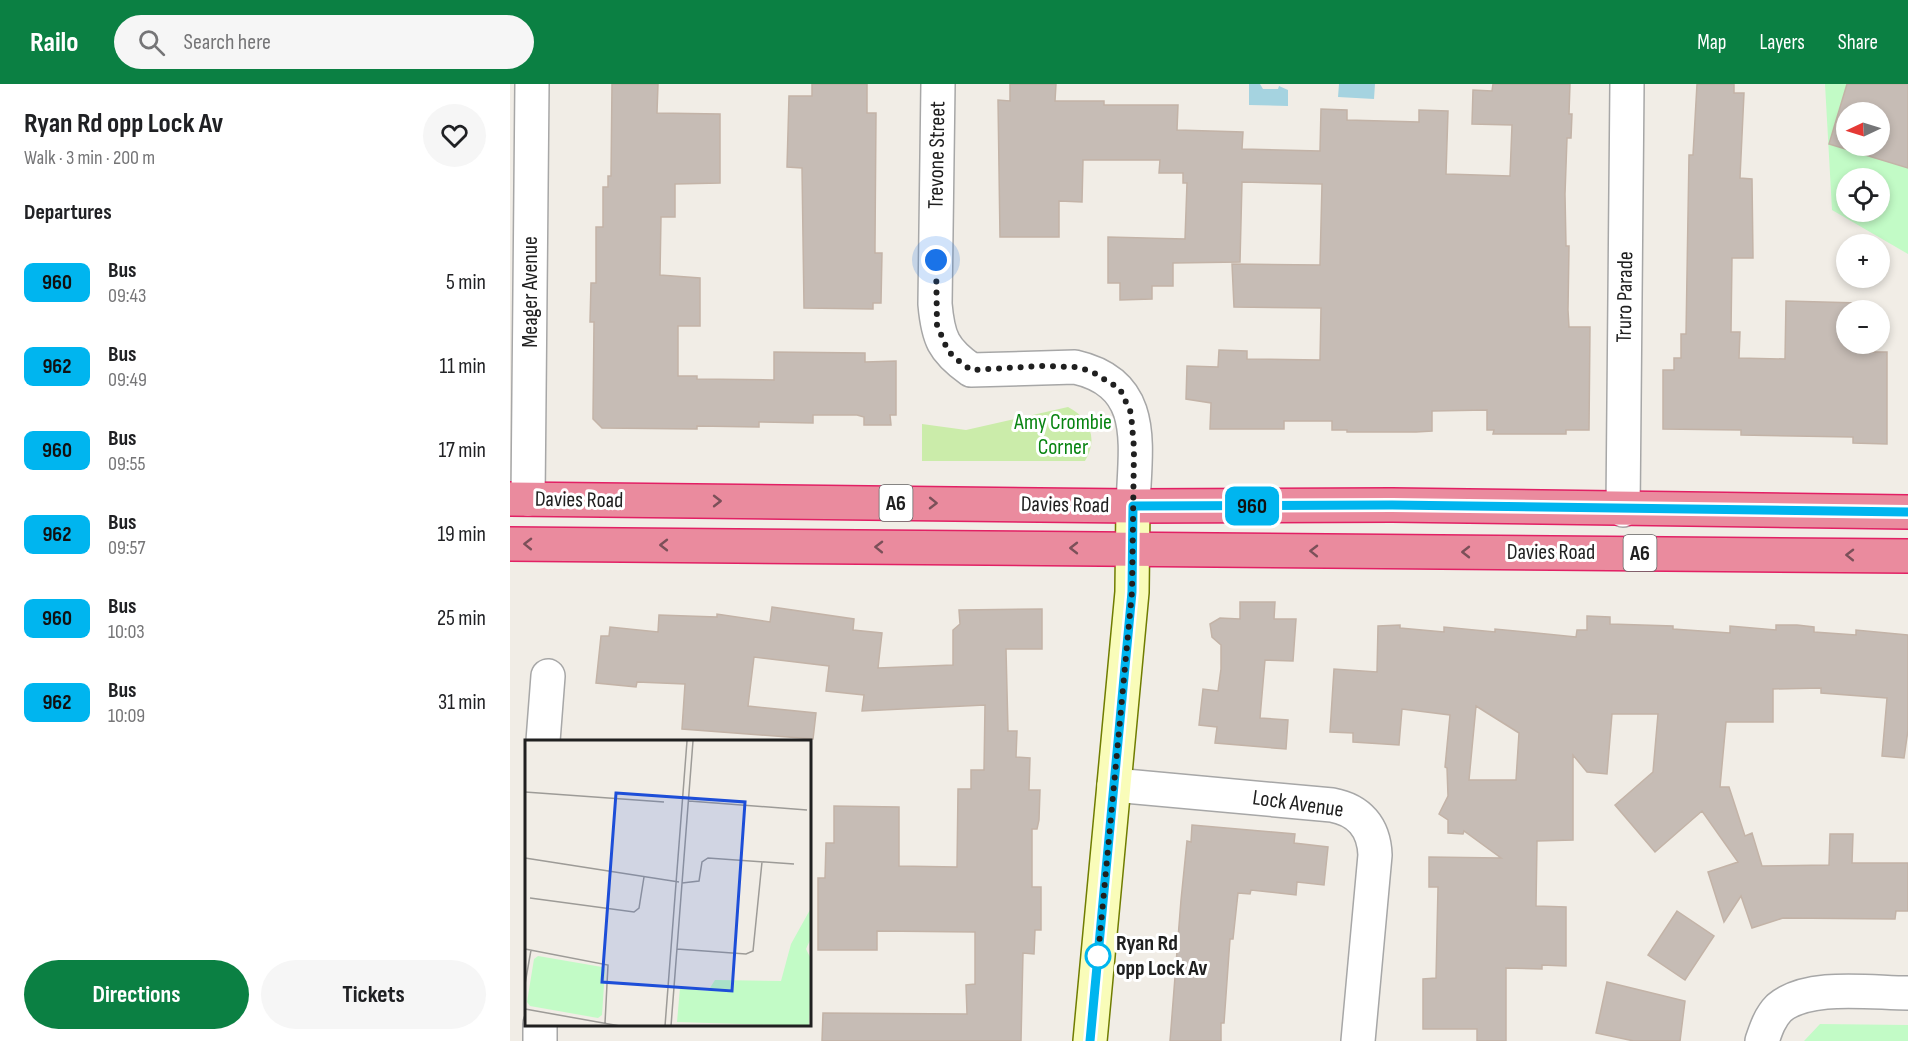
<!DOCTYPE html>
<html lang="en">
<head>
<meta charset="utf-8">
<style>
	body { margin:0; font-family:"Sofia Sans Condensed",sans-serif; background:#f6f6f6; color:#202124; height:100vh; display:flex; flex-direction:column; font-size:22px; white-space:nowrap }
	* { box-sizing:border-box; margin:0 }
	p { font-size:20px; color:#757577 }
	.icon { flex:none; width:33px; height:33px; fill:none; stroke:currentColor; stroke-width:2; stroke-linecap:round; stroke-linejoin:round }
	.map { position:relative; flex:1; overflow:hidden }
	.side { display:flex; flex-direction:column; background:#fff; width:510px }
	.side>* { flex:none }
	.badge { padding:0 12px; border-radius:9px; font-size:21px; line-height:39px }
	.needle { width:39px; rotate:266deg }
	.buttons { position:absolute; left:1326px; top:18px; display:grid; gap:12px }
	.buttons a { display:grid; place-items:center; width:54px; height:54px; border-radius:50%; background:#fff; box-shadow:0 3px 9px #0003; font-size:30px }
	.you { position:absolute; width:30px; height:30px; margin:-15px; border:4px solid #fff; border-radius:50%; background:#1a73e8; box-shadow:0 0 0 9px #1a73e833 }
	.map>.badge { position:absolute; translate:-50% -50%; box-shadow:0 0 0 3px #fff }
	h2 { padding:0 24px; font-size:22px; line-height:54px }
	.round { display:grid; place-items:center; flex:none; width:63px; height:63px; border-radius:32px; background:#f6f6f6 }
	.headline { display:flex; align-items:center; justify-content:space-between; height:102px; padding:0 24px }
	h1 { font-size:28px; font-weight:700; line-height:45px }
	.primary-button { display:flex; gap:12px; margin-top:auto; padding:12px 24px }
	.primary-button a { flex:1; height:69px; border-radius:36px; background:#0b8043; color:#fff; font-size:24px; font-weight:700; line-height:69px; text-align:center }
	.primary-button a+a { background:#f6f6f6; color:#202124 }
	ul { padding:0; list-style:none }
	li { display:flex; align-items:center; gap:18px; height:84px; padding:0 24px }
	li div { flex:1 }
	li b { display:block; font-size:22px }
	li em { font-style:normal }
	li .badge { min-width:66px; font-weight:700; text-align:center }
	header { display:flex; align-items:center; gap:36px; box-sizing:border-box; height:84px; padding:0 30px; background:#0b8043; color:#fff }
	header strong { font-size:28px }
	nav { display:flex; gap:33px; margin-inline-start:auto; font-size:21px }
	.search { width:420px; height:54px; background:#f6f6f6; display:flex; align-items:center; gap:15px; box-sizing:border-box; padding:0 21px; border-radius:33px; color:#757577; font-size:22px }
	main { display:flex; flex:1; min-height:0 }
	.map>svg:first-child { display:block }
	.grass { fill:#cbecaa }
	.park { fill:#c2fbc6; fill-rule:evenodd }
	.water { fill:#a5d3e0 }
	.building { fill:#c6bcb5; stroke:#c3b3a7; stroke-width:1.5; fill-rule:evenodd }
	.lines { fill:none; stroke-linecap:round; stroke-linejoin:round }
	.street-casing { stroke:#a7a7a7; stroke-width:36 }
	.secondary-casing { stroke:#707d01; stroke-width:36 }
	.highway-casing { stroke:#e22064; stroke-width:36 }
	.street { stroke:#fff; stroke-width:33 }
	.secondary { stroke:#f9fcb9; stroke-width:33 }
	.highway { stroke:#ea8b9e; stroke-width:33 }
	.oneway { stroke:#7b5059 }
	.line-casing { stroke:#fff; stroke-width:14 }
	.line { stroke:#00b5ef; stroke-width:9 }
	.walk { stroke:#202020; stroke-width:6; stroke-dasharray:0 10.8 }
	.stop-dot { fill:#fff; stroke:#00b5ef; stroke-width:3 }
	.labels { text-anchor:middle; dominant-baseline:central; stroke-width:6; stroke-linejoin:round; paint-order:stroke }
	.shield { fill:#fff; stroke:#636363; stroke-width:1.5 }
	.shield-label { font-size:21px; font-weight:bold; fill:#202020 }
	.street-label { font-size:22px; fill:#202020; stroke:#fff }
	.park-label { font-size:22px; fill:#088411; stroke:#fff }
	.stop-label { font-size:22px; font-weight:bold; fill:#202020; stroke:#fff; text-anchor:start }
	.inset-road { fill:none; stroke:#9d9b97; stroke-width:1.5 }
	.view { fill:#1d4ed8; fill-opacity:0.15; stroke:#1d4ed8; stroke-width:3 }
	.inset-edge { fill:none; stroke:#202020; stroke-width:3 }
</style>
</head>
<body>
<header>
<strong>Railo</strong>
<div class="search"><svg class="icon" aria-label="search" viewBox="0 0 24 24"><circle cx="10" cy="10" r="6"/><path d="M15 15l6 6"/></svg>Search here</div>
<nav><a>Map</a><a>Layers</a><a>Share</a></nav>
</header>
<main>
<section class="side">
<div class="headline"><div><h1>Ryan Rd opp Lock Av</h1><p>Walk · 3 min · 200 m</p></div><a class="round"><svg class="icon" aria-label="heart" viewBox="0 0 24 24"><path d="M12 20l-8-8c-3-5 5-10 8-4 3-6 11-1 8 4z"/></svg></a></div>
<h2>Departures</h2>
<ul>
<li><span class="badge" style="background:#00b5ef;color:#111">960</span><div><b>Bus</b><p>09:43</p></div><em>5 min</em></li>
<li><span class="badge" style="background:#00b5ef;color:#111">962</span><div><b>Bus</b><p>09:49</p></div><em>11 min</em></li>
<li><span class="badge" style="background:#00b5ef;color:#111">960</span><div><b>Bus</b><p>09:55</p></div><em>17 min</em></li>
<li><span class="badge" style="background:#00b5ef;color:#111">962</span><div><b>Bus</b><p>09:57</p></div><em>19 min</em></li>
<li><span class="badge" style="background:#00b5ef;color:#111">960</span><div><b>Bus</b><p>10:03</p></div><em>25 min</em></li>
<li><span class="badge" style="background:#00b5ef;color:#111">962</span><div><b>Bus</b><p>10:09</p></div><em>31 min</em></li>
</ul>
<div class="primary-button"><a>Directions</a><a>Tickets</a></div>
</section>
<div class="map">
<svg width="1398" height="957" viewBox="0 0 1398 957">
	<rect width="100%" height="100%" fill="#f1ede6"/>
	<path class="grass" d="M558 323C579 334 589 354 575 377H412V340L456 346Z"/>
	<path class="park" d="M1315 0H1398V170L1322 126ZM1336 28H1370V62H1336ZM1336 94H1370V128H1336Z
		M1310 940 1398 941V957H1294Z"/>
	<path class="water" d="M739 0H750L753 5H768L769 2 778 6V22L739 21Z
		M829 0H865L864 15 828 13Z"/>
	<path class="building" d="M102 0H148L147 29 210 30V99L165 100V133H151L150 191 190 194V242H168V292H187V295L264 296V268L355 269V278L386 277V331H380L381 341H354V333L347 331H303V339L249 338V343L187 342V345L92 344 83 335 84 238H80L81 199H86V143H93V103H98V92H101Z
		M302 0H357V29H366L365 161V169H372L371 219H363V225L294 224 292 84 277 83 279 12H302Z
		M500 0H546L545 17H594V21H668L667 46 733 48 732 65 810 67 811 25 837 26V36L909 38V26L938 27 936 90 1000 92 1002 41 962 40 963 6 982 7 983 0H1060L1059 30H1062L1061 54H1057L1055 110 1056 162H1059L1058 226 1059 243H1080L1079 346H1056V350H983L984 346H977V326L922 327V347L906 348H837V346H822V337H774V345H700L701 319 676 315 677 282 708 283 709 266 737 267V275L810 276 811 224 724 223 722 180 810 181 812 100 732 98 730 178 663 179V202H642V215L610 216V199H598V153L675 155 677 99H673V89H649L650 76H573L572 118 549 117V153H490L488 16 500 17Z
		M1187 0H1224V9H1234L1230 94 1242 95 1243 174H1222L1221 248H1230L1229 274 1275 275 1276 217 1349 219V226H1336V260H1348V268H1377V360L1343 359V353L1231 351V346L1153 345V286H1164V274H1171V250H1176L1179 71H1183Z
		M1337 0H1398V84L1319 60ZM1336 28H1370V62H1336Z
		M730 518H765L764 535H786L783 577 755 576 750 634 778 636 776 665 705 659 707 643 689 641 693 605 708 607 711 585V561L702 553 700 540 710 534 730 535Z
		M262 523 344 535 343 546 372 549 368 584 443 581V546L450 540 449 526 532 525V565H496L498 647H507L506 673 520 674 519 706H530L529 736 527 745H522V803H531V846H525L524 870 513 869 511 957H312L313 929 457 930 456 901 465 900V848L367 847V866H308V794H315L316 759H324V722L389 723V782L447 783 448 705H461V686H474L475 621 352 627 354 611 316 607 319 582 244 573 238 622 306 629 303 655 172 645 175 600 127 598 126 603 86 599 91 552H99L100 543 148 548 149 531 207 533V530L260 538Z
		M1077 532 1100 533V540L1163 542V545L1220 549V542L1266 546V541H1287L1304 543V548L1346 551V546L1398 551V646L1394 674 1372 672 1377 614 1311 609V604L1263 605V638H1216L1210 703H1219L1235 752 1242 749 1252 782 1319 781 1320 750H1343L1342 779H1398V827H1386L1385 835 1273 834 1242 844 1231 812 1214 838 1198 788 1228 778 1192 727 1145 768 1105 721 1143 688 1148 630H1102L1097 690 1077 688 1063 671V756L1027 757 1026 822 1056 823V882L1032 881V885L996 884V957H967V945H913V895L926 894 928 803H919V773L991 774 954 747 953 750 938 749V736L929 730 938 712 937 684 935 683 940 631 892 625 889 661 843 658V649L820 648 824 585 867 588 868 542 890 541V544L934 548V543L985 548V545L1066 553 1067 546H1077ZM966 622 1009 649 1006 696H959Z
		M682 741 785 750 784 759 818 763 814 801 787 798 786 811 741 806 740 810 728 809 723 855H720L714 939H711V957H660L671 816 677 757 681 758Z
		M1167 827 1204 852 1175 896 1138 871Z
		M1097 898 1175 917 1170 957H1124L1086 949Z"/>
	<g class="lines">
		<g class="street-casing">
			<path id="street" d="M428 0 425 220C428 254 433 266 461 286L565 283C639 300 625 361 623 422
				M18 415 22 0
				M1113 426 1117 0
				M33 657 38 592
				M604 701 822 721C849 726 864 743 865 771L848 957
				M30 940V957
				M1252 957C1256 945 1260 933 1269 924 1298 899 1362 909 1398 909"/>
		</g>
		<g class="secondary-casing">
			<path id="secondary" d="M580 957 622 508 623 422"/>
		</g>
		<g class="highway-casing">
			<path id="highway" d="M0 415 623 422 882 421 1398 428
				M0 460 1398 472"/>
		</g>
		<use href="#street" class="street"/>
		<use href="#secondary" class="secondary"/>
		<use href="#highway" class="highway"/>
	</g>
	<defs><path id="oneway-chevron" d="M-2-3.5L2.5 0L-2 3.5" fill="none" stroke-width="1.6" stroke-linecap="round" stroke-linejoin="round" transform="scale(1.5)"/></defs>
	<g class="oneway">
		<use href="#oneway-chevron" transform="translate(207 417)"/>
		<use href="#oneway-chevron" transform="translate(423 419) rotate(1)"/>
		<use href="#oneway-chevron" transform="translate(18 460) rotate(-179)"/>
		<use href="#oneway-chevron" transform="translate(154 461) rotate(-180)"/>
		<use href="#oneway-chevron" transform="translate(369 463) rotate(-179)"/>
		<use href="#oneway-chevron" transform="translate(564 464) rotate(-180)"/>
		<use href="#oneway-chevron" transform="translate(804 467) rotate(-179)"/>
		<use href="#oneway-chevron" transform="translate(956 468) rotate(-180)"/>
		<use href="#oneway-chevron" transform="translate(1340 471) rotate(-179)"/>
	</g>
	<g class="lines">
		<g class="line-casing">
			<path id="line" d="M580 957 622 508 623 422 882 421 1398 428"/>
		</g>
		<use href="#line" class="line"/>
		<path class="walk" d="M426 176 427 241 438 267 449 277 461 286 532 282 565 283 581 287 610 305 621 329 624 364 622 508 588 872"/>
	</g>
	<circle class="stop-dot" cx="588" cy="872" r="12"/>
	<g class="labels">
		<g class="shield">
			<rect x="369.5" y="401" width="33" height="36" rx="4.5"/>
			<rect x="1113.5" y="451" width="33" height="36" rx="4.5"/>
		</g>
		<g class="shield-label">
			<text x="386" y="419">A6</text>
			<text x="1130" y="469">A6</text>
		</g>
		<g class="street-label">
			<text transform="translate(427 71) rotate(-89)">Trevone Street</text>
			<text transform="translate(20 208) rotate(-90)">Meager Avenue</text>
			<text transform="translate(1115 213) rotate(-89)">Truro Parade</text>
			<text transform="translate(69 416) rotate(1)">Davies Road</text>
			<text transform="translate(555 421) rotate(1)">Davies Road</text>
			<text x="1041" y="468">Davies Road</text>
			<text transform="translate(788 720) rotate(8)">Lock Avenue</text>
		</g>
		<g class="park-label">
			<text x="553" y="338">Amy Crombie<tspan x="553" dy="25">Corner</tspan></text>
		</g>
		<g class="stop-label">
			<text x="606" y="859">Ryan Rd<tspan x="606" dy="25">opp Lock Av</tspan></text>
		</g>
	</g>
	<g transform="translate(15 656)">
		<rect width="286" height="286" fill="#f1ede6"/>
		<path d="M286 168V198L281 209 287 221 284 286 152 282 155 248 183 251 190 240 256 241 266 204ZM13 216 77 227 80 230 77 275 73 278 5 266 2 262 9 219Z" fill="#c2fbc6"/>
		<path class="inset-road" d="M0 52 139 62M164 61 282 70M0 118 154 142M157 143 174 141 177 122 183 118 269 124M5 158 109 172 114 168 119 137M0 209 83 225 80 283M152 209 221 214 228 211 237 122M0 244 6 210M0 269 95 286M140 286 162 1M146 286 168 1"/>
		<path class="view" d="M91 53 220 62 207 251 77 242Z"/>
		<rect width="286" height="286" class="inset-edge"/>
	</g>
</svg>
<div class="buttons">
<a><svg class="needle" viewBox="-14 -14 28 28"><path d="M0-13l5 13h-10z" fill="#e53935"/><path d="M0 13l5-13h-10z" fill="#757577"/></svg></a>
<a><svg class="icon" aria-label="locate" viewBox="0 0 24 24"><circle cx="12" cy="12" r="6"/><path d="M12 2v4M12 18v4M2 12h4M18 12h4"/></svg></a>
<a>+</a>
<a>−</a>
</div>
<div class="you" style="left:426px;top:176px"></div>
<b class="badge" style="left:742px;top:422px;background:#00b5ef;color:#111">960</b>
</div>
</main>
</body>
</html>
